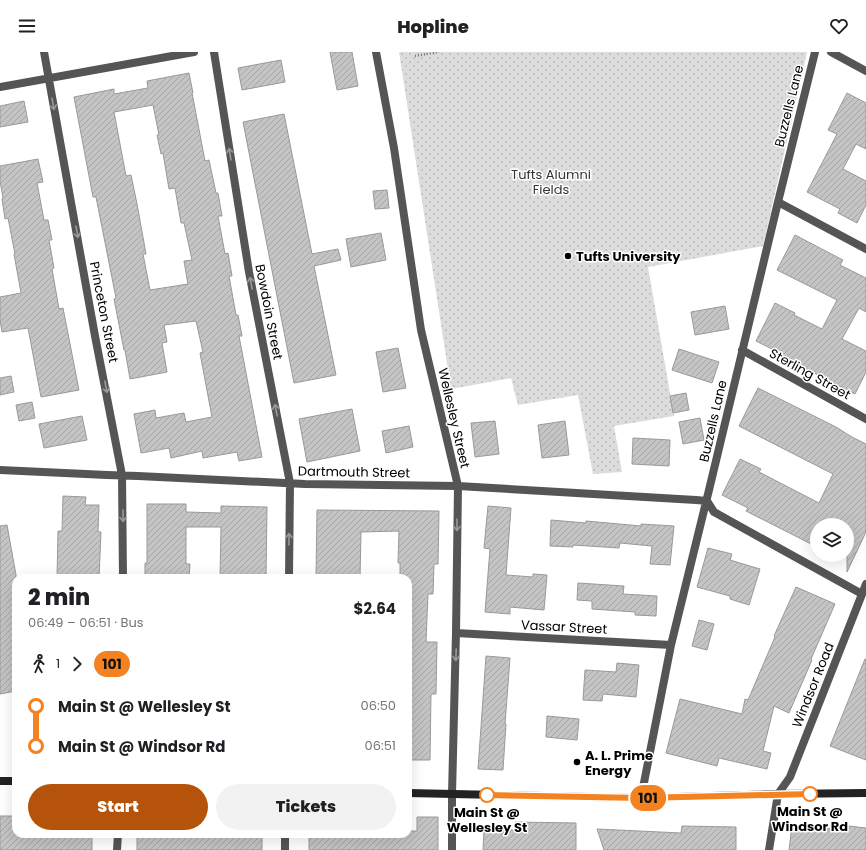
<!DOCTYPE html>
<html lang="en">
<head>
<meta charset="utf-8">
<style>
	body { margin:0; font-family:Poppins,sans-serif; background:#f2f2f2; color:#202124; height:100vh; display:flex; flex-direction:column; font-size:15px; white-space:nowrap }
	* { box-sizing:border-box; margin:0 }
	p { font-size:13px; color:#757577 }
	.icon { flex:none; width:22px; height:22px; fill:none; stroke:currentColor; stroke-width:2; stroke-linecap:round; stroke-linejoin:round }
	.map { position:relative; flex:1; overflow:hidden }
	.sheet { position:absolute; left:12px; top:522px; width:400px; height:264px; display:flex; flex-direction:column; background:#fff; border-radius:12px; box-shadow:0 4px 16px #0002 }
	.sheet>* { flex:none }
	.badge { padding:0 8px; border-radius:13px; font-size:14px; line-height:26px }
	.buttons { position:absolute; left:810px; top:466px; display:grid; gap:8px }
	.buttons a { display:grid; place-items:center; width:44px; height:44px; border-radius:50%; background:#fff; box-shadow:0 4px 16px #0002; font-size:20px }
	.map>.badge { position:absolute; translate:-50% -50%; box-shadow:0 0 0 2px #fff }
	.legs { display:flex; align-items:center; gap:6px; height:44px; padding:0 16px; font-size:13px }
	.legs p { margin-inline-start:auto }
	.head { display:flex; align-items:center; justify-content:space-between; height:68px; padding:0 16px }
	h1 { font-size:22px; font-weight:800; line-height:30px }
	.action { display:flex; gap:8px; margin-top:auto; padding:8px 16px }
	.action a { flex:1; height:46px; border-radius:24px; background:#b45309; color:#fff; font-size:16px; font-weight:800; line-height:46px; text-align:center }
	.action a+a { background:#f2f2f2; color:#202124 }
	ul { padding:0 16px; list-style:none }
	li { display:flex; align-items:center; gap:14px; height:40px; font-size:15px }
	li i { display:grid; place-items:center; width:6px; height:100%; margin:0 5px; background:currentColor }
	li i::after { content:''; width:10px; height:10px; margin:-5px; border:3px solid; border-radius:50%; background:#fff }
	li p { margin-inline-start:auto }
	li:first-child i { background:linear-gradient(#0000 50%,currentColor 0) }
	li:last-child i { background:linear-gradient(currentColor 50%,#0000 0) }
	header { display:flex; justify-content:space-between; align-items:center; height:52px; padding:0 16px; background:#fff; font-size:18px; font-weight:800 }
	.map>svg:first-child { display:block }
	.park { fill:url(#park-dots) }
	.building { fill:url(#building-hatch); stroke:#999; fill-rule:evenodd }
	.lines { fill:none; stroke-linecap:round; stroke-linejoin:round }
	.path { stroke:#777; stroke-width:2.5; stroke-dasharray:1 2; stroke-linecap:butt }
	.minor { stroke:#555; stroke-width:8 }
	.secondary { stroke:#222; stroke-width:8 }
	.oneway { stroke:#999 }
	.line-1-casing { stroke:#fff; stroke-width:9 }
	.line-1 { stroke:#f58220; stroke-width:6 }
	.poi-dot { fill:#000; stroke:#fff; stroke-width:1.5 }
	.stop-1-dot { fill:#fff; stroke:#f58220; stroke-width:2 }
	.labels { text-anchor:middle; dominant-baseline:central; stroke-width:3; stroke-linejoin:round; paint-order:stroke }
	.street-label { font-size:13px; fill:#000; stroke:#fff }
	.park-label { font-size:13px; fill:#333; stroke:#fff }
	.poi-label { font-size:13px; font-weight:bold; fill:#000; stroke:#fff; text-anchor:start }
	.stop-label { font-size:13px; font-weight:bold; fill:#000; stroke:#fff }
</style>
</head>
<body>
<header><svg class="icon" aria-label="menu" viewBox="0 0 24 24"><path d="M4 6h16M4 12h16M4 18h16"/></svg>Hopline<svg class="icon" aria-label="heart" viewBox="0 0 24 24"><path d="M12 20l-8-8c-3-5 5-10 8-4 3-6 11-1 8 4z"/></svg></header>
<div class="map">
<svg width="866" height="798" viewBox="0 0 866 798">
	<defs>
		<pattern id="park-dots" width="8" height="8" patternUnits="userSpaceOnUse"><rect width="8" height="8" fill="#dcdcdc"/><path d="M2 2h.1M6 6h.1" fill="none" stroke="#bbb" stroke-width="1.8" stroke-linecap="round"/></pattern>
		<pattern id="building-hatch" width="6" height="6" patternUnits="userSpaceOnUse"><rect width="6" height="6" fill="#c4c4c4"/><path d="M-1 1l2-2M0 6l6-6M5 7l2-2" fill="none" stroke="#a7a7a7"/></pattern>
	</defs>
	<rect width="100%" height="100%" fill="#fff"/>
	<path class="park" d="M399 0H807L763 194 648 215 674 364 614 374 622 420 593 422 578 343 518 353 511 326 451 337Z"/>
	<path class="building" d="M330 0H352L358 34 337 38Z
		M281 8 285 30 242 38 238 16Z
		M189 21 193 41H192L205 109 209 108 216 141H218L222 164H218L225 202 228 201 232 224H229L236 263H238L242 284H239L262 405 239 409 237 400 203 406 202 399 171 406 169 396 141 401 134 362 155 358 156 366 184 361 186 370 212 365 200 301 203 300 196 269 164 273 167 290 162 291 167 320 130 327 125 298H124L114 247 116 246 96 145H93L74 45 114 37V42L148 36 147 29ZM153 53 159 83H157L161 102 163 101 169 137 175 136 181 171H184L192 208 184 209 188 232 150 238 143 202H146L137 152 131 123 126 124 114 60Z
		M847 41 866 51V97L856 92 843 117 866 129V153L857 171 838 161 840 157 807 140 837 82 828 78Z
		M24 49 28 70 0 75V54Z
		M284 62 312 202 338 197 341 208 314 214 336 323 294 331 243 70Z
		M38 107 43 130 37 131 44 168H48L52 188H49L54 216 52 217 59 257 63 256 79 338 41 345 28 276 2 280 0 268V245L21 241 14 202H15L8 166 5 167 2 147 3 146 0 129V114Z
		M387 138 389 156 375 157 373 139Z
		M381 181 386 208 351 215 346 187Z
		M795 183 843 208 840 213 866 226V260L859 256 842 287 866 299V320L855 342 781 304 782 302 756 289 775 251 795 261 794 263 822 277 837 248 777 218Z
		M725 254 729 277 695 283 691 260Z
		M398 296 406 336 383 340 376 300Z
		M679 297 719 310 712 331 672 318Z
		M11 324 14 340 0 343V326Z
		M758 336 836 375 852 385 866 392V480L847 520V473H817V495L746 459 748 456 722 443 740 407 761 417 759 420 819 451 833 422 739 374Z
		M686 341 689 358 673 361 670 344Z
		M32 350 35 366 19 369 16 353Z
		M352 357 360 399 307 410 299 367Z
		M82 364 87 388 44 396 39 372Z
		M700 366 704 388 683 392 679 370Z
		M495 369 499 402 475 405 471 371Z
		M565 369 569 403 542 406 538 373Z
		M409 374 413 395 386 401 382 379Z
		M633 386 670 388 669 414 632 412Z
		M63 444 86 445 85 453H99L98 480H101L99 526H57L58 479H62Z
		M147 452H186V460L221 461V454L267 455 266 526H220L221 475H186V512H190L189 526H145V511H147Z
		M488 454 511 456 506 523 533 525V522L547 523 544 558 510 555V562L485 560 490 497 484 496Z
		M317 458 439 459 438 512H434L433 542H428L426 590H437L436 642H431L430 708H408V526H400V511H398L399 479 361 480 360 526H316Z
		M551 468 586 471V469L641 474V472L674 474 670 513 650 512 652 494 620 491 619 496 573 493V495L550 494Z
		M7 473 16 523V639L0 642V474Z
		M708 496 732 502 730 508 760 517 749 553 730 547V544L697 535Z
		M578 531 624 534 623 542 657 544 656 564 635 563V560L592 557V549L577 548Z
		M796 535 835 552 811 607 812 608 789 661 774 654 763 699 771 701 767 717 719 706 717 714 666 701 680 647 742 662 745 647 748 648 775 585 774 584Z
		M699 568 714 572 707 598 692 594Z
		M486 604 510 606 505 672H506L503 718 478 717Z
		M865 607H866V708L830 694Z
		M617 611 639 613 636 645 603 642 602 649 583 648 585 618 616 620Z
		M547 664 579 667 577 688 546 685Z
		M0 764H16V782H92V798H0Z
		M417 765H438V798H309V782H408V779H417Z
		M515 770 576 771V798H483L484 778H515Z
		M831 772 866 776V798H789L792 773 830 777Z
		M682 774 736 775V798H604L597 777 681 781Z
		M137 782H262V798H137Z"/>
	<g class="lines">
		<path class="path" d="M415 4 439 0"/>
		<path class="minor" d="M44 0 95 284 122 423 123 526
			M214 0 249 220 290 431 289 526
			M376 0 394 96 421 278 458 434 456 581 452 742V798
			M831 0 866 19
			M0 35 194 0
			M778 150 866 197
			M742 298 866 367
			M0 418 107 423 138 424 305 432 458 434 696 448 707 449
			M707 449 714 460 862 542
			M456 581 671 593
			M641 746 671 593 709 438 778 150 815 0
			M117 798 118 782
			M285 798V782
			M769 798 778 742 790 725 866 532"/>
		<path class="secondary" d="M0 729H16
			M408 741 641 746 778 742 866 741"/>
	</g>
	<defs><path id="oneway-shaft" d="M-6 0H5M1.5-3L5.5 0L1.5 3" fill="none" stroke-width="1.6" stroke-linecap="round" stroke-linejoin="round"/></defs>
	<g class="oneway">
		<use href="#oneway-shaft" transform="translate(53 52) rotate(80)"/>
		<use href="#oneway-shaft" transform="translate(230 102) rotate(-99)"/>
		<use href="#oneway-shaft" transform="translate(77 180) rotate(80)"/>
		<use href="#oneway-shaft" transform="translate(251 231) rotate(-101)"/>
		<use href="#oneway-shaft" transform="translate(106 335) rotate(79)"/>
		<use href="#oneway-shaft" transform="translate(276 358) rotate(-101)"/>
		<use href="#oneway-shaft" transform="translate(123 464) rotate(90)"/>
		<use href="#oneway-shaft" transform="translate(457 473) rotate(90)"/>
		<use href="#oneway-shaft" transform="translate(289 487) rotate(-89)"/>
		<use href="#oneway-shaft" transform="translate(456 603) rotate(92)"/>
	</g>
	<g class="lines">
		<g class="line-1-casing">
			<path id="line-1" d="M487 743 641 746 810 742"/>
		</g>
		<use href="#line-1" class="line-1"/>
	</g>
	<g class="poi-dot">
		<circle cx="568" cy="204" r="4"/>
		<circle cx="577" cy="710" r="4"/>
	</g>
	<g class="stop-1-dot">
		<circle cx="810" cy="742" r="7"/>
		<circle cx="487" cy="743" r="7"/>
	</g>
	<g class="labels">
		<g class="street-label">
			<text transform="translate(789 54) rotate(-76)">Buzzells Lane</text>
			<text transform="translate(104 260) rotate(79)">Princeton Street</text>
			<text transform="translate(269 260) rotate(79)">Bowdoin Street</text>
			<text transform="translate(810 322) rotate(29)">Sterling Street</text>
			<text transform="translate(454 366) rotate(77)">Wellesley Street</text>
			<text transform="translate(713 369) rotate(-77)">Buzzells Lane</text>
			<text transform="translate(354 420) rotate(1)">Dartmouth Street</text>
			<text transform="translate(564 575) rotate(3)">Vassar Street</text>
			<text transform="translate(813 633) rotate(-68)">Windsor Road</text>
		</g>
		<g class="park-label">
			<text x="551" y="122">Tufts Alumni<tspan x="551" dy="15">Fields</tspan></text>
		</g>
		<g class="poi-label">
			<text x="576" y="204">Tufts University</text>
			<text x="585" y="703">A. L. Prime<tspan x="585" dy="15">Energy</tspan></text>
		</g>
		<g class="stop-label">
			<text x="810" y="759">Main St @<tspan x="810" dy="15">Windsor Rd</tspan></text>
			<text x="487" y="760">Main St @<tspan x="487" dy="15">Wellesley St</tspan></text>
		</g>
	</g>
</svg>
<div class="buttons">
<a><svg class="icon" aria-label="layers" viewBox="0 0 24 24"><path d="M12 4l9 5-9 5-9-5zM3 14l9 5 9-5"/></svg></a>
</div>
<b class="badge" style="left:648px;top:746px;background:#f58220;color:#111">101</b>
<section class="sheet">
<div class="head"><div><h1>2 min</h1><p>06:49 – 06:51 · Bus</p></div><b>$2.64</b></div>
<div class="legs"><svg class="icon" aria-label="walk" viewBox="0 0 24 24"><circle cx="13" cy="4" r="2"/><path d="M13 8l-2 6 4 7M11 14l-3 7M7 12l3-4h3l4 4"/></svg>1<svg class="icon" aria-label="forward" viewBox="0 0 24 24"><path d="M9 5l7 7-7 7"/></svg><b class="badge" style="background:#f58220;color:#111">101</b></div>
<ul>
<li><i style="color:#f58220"></i><b>Main St @ Wellesley St</b><p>06:50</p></li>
<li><i style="color:#f58220"></i><b>Main St @ Windsor Rd</b><p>06:51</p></li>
</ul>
<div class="action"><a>Start</a><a>Tickets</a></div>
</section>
</div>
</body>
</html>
